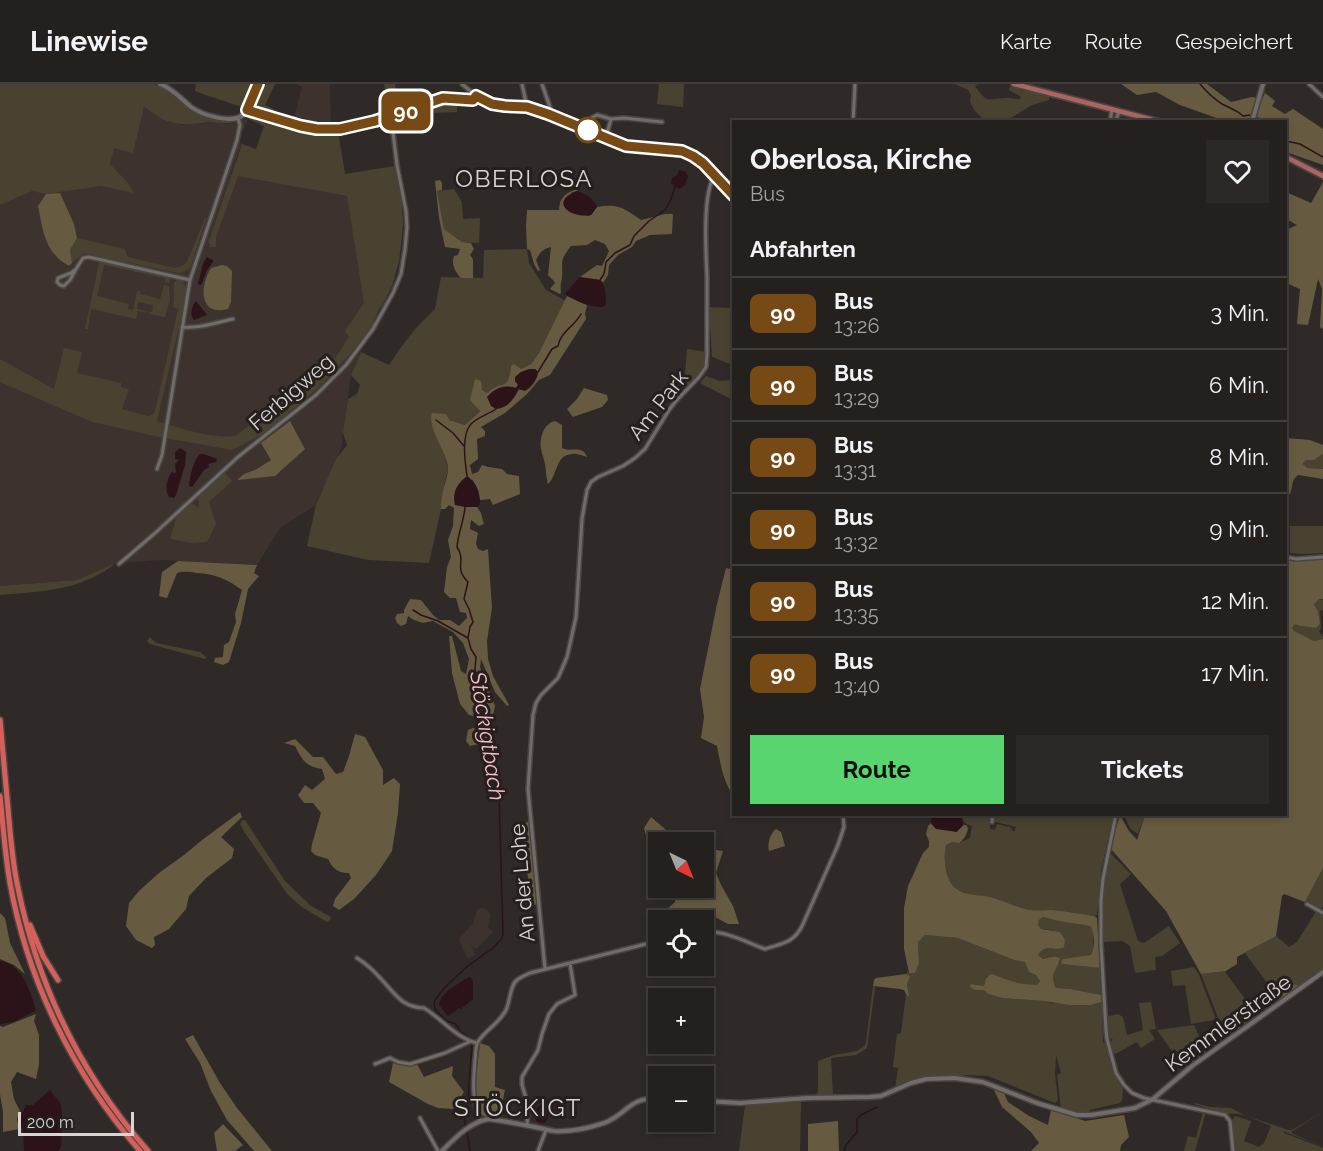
<!DOCTYPE html>
<html lang="de">
<head>
<meta charset="utf-8">
<style>
	body { margin:0; font-family:Raleway,sans-serif; background:#2b2827; color:#f1f3f6; height:100vh; display:flex; flex-direction:column; font-size:22px; white-space:nowrap }
	* { box-sizing:border-box; margin:0 }
	p { font-size:20px; color:#a3a3a4 }
	.icon { flex:none; width:33px; height:33px; fill:none; stroke:currentColor; stroke-width:2; stroke-linecap:round; stroke-linejoin:round }
	.map { position:relative; flex:1; overflow:hidden }
	.details { position:absolute; left:732px; top:36px; width:555px; height:696px; display:flex; flex-direction:column; background:#23201e; border-radius:0px; box-shadow:0 3px 9px #0003,0 0 0 2px #403e3c }
	.details>* { flex:none }
	.badge { padding:0 12px; border-radius:9px; font-size:21px; line-height:39px }
	.needle { width:39px; rotate:137deg }
	.tools { position:absolute; left:648px; top:748px; display:grid; gap:12px }
	.tools a { display:grid; place-items:center; width:66px; height:66px; border-radius:0px; background:#23201e; box-shadow:0 3px 9px #0003,0 0 0 2px #403e3c; font-size:30px }
	.scale { position:absolute; left:18px; bottom:15px; width:116px; box-sizing:border-box; padding-left:6px; border:3px solid #d7d4d3; border-top:0; font-size:16px; line-height:21px; white-space:nowrap; color:#d7d4d3; -webkit-text-stroke:4px #25201e; paint-order:stroke }
	.map>.badge { position:absolute; translate:-50% -50%; box-shadow:0 0 0 3px #fff }
	h2 { padding:0 18px; font-size:22px; line-height:54px }
	.round { display:grid; place-items:center; flex:none; width:63px; height:63px; border-radius:0px; background:#2b2827 }
	.head { display:flex; align-items:center; justify-content:space-between; height:102px; padding:0 18px }
	h1 { font-size:28px; font-weight:700; line-height:45px }
	.primary-button { display:flex; gap:12px; margin-top:auto; padding:12px 18px }
	.primary-button a { flex:1; height:69px; border-radius:0px; background:#59d56f; color:#111; font-size:24px; font-weight:700; line-height:69px; text-align:center }
	.primary-button a+a { background:#2b2827; color:#f1f3f6 }
	ul { padding:0; list-style:none }
	li { display:flex; align-items:center; gap:18px; height:72px; padding:0 18px; border-top:2px solid #403e3c }
	li div { flex:1 }
	li b { display:block; font-size:22px }
	li em { font-style:normal }
	li .badge { min-width:66px; font-weight:700; text-align:center }
	header { display:flex; align-items:center; gap:36px; box-sizing:border-box; height:84px; padding:0 30px; background:#23201e; border-bottom:2px solid #403e3c }
	header strong { font-size:28px }
	nav { display:flex; gap:33px; margin-inline-start:auto; font-size:21px }
	.map>svg:first-child { display:block }
	.built { fill:#3d322d }
	.green { fill:#4a4231 }
	.forest { fill:#665b41; fill-rule:evenodd }
	.water { fill:#2b1319 }
	.lines { fill:none; stroke-linecap:round; stroke-linejoin:round }
	.stream { stroke:#2b1319; stroke-width:1.5 }
	.minor-casing { stroke:#494543; stroke-width:6 }
	.tertiary-casing { stroke:#494543; stroke-width:7 }
	.primary-casing { stroke:#494543; stroke-width:8 }
	.motorway-casing { stroke:#494543; stroke-width:8 }
	.minor { stroke:#716b69; stroke-width:3 }
	.tertiary { stroke:#716b69; stroke-width:4 }
	.primary { stroke:#ad6461; stroke-width:4.5 }
	.motorway { stroke:#d5605b; stroke-width:5 }
	.line-casing { stroke:#fff; stroke-width:14 }
	.line { stroke:#774a15; stroke-width:9 }
	.stop-dot { fill:#fff; stroke:#774a15; stroke-width:3 }
	.labels { text-anchor:middle; dominant-baseline:central; stroke-width:6; stroke-linejoin:round; paint-order:stroke }
	.street-label { font-size:21px; fill:#d7d4d3; stroke:#25201e }
	.water-label { font-size:22px; font-style:italic; fill:#f7bbc8; stroke:#25201e }
	.quarter-label { font-size:24px; letter-spacing:1.5px; fill:#d7d4d3; stroke:#25201e }
</style>
</head>
<body>
<header>
<strong>Linewise</strong>
<nav><a>Karte</a><a>Route</a><a>Gespeichert</a></nav>
</header>
<div class="map">
<svg width="1323" height="1067" viewBox="0 0 1323 1067">
	<rect width="100%" height="100%" fill="#2f2a28"/>
	<path class="built" d="M0 0 144 22 154 30 182 41 209 38 228 40 232 38 248 35 241 52 240 59 242 60 231 90 347 112 403 141 399 177 392 202 383 220 379 225 351 291 341 365 316 421 280 444 257 481 161 476 116 479 102 486 77 496 0 502Z
		M296 0H330L331 43H316L293 37 302 3Z
		M481 824 486 825 491 830 488 843 493 848 476 865 471 861 475 871 468 875 460 859 459 855 473 839 477 825Z"/>
	<path class="green" d="M0 0H154L174 10 190 26 201 31 232 38C225 41 216 38 208 38 199 39 191 41 183 40 168 40 155 32 144 22L133 69 114 64 110 80 128 99 134 109 101 102 46 110 32 107 0 121Z
		M196 0H253L242 23 200 9 196 7H195Z
		M266 0H276L274 2 265 21 274 25 272 32 260 28 257 25 258 16Z
		M384 0H395L400 26 389 30Z
		M659 0H684L683 23 657 20Z
		M955 0H978L975 2C988 20 986 15 1005 14 1010 14 1016 15 1021 15L1020 12 1009 6V4L1012 2 1049 13V16L1032 21 1006 37H985L975 27 970 18 971 11 968 6Z
		M450 17H457V28L432 29 431 21Z
		M254 30 305 45 317 47H338L345 90 395 82 402 120 403 141 399 177 392 202 383 220 379 225 372 242 350 270 319 303 268 347 232 366 159 353 92 338 0 298V275L54 305 64 264 82 268 77 289 121 299V303L129 305 122 325 148 332 152 331 155 327 178 225 173 223C175 215 173 207 174 198L179 195 183 197 186 204 183 225 157 337C178 344 214 355 235 352L282 317 300 306 334 276 349 253 345 247 364 219 347 112 238 92 216 153V163H210L209 157 242 60 256 65 264 42 248 35Z
		M454 105 462 118 463 135 480 134 479 159 462 158 444 145 437 107Z
		M205 134 206 135 191 182C188 186 184 188 178 189L84 169 72 179 70 166 77 154 125 165 128 173 175 184 182 182 187 178Z
		M527 165 529 179 546 206 566 217 539 269 531 280 521 285 511 282C508 307 502 296 487 309L482 306 480 326 465 341 449 336 434 347 442 361 448 384 442 412 441 425 429 479 368 476 307 462 316 421 336 375 347 361 343 349 348 315 357 310 360 301 351 291 361 268 389 281 401 263 417 243 435 225 441 193 483 194 484 166Z
		M101 177 169 193 170 195 169 199 165 198V194L104 181 97 212 129 220 128 225 133 226 137 207H140V210L160 215 164 201 169 202 170 216 165 233 149 230 150 228H152L153 221 138 218 137 225 146 227V229L138 227 136 235 91 225 88 245H85L99 179Z
		M709 223 733 224V281L712 273Z
		M687 265 706 268C704 286 698 293 686 305L684 303Z
		M706 292 719 297 731 296 733 294V316L700 299Z
		M1323 370V385L1307 384 1304 382 1303 378 1306 376H1314Z
		M225 389 232 397 209 418 216 440 207 458 191 459 170 455 177 431 191 419 197 423 199 422 198 413Z
		M1290 442H1323V469L1301 470 1290 469Z
		M116 479C81 507 43 507 0 511V502L77 496Z
		M1319 515 1323 516V526L1320 527 1321 544 1319 547 1323 553V555L1314 557 1293 547 1292 544 1295 539 1300 542 1316 544 1320 540 1318 527 1314 522Z
		M150 553 156 559 200 568 206 573 205 575 150 560 147 557Z
		M962 731H991L990 745 995 746 997 740 1010 743 1014 748 1016 743 995 738V731H1113L1101 787 1097 831 1094 832C1080 830 1066 827 1052 826 1045 826 1037 827 1029 826 1018 824 1003 816 990 813 977 810 966 814 955 804 945 795 943 774 946 761L952 758 959 759 970 754 972 742C965 740 963 738 962 731Z
		M1124 731H1145L1138 750 1130 744Z
		M245 736 285 797 311 822 331 833 330 836 327 838 302 823 288 811 245 749 240 740 242 737Z
		M1109 771H1112L1131 790 1120 800 1138 857 1144 859 1169 842 1180 859 1162 872 1155 873 1156 886 1135 889 1130 862 1122 857 1102 858 1103 833 1104 832 1103 828 1104 798Z
		M1323 784V822L1320 826 1309 818H1305Z
		M1317 826 1323 831V885L1300 902C1290 898 1281 902 1273 907L1245 869 1276 852 1289 863 1297 858Z
		M1043 833 1058 837 1090 842 1093 846V869L1091 871 1061 878 1063 880 1100 884 1101 911 1071 905 1056 904C1050 893 1055 887 1060 877L1053 872 1043 875 1038 871C1047 858 1052 869 1063 863L1065 856 1052 846 1041 845 1038 841 1039 836Z
		M925 851 958 854 1014 876 1025 877 1029 888 1036 891 1040 897 1037 901H1028L987 892 985 895V900L983 903 975 900V906H984L988 910 1002 914 1044 917 1053 919 1091 921 1102 918 1103 956V959H1106L1110 976 1117 995 1123 1004 1122 1016 1120 1019 1090 1026 1089 1029H1078L1061 1025 1057 991 1061 989 1056 971 1055 991 1058 1016 1055 1019 988 992 964 991V992C934 992 922 992 895 1005L898 984 893 983 897 950 901 949 906 911H909L907 900 910 893 909 891 906 890 908 887 909 889 919 879 918 858Z
		M1194 883 1199 891 1215 933 1214 936 1191 940 1185 901 1173 902 1171 887Z
		M1226 887V889L1251 923 1245 928 1248 933 1252 931 1254 934 1232 950H1230L1219 936 1201 890Z
		M873 902 875 903 867 964 856 971 831 974 833 1012H816L818 1007V977L834 971 857 967 865 961 866 958Z
		M1151 918 1156 945 1149 946 1155 955 1141 964 1137 958 1115 970 1112 966 1110 958 1113 956 1112 955 1109 956 1107 949V934L1109 932 1118 930 1123 933 1127 951 1143 946 1139 919Z
		M1194 941 1206 968 1184 984 1157 946Z
		M801 1018 800 1067H739L745 1021Z
		M1195 1019 1210 1023 1231 1024 1244 1031 1288 1046H1292L1323 1028 1291 1048 1293 1050 1323 1063 1283 1047 1284 1049 1323 1064V1067H1236C1234 1056 1229 1042 1235 1032L1251 1037 1244 1057 1259 1063 1264 1059 1271 1042C1258 1037 1241 1027 1227 1030L1194 1020Z
		M1203 1028H1206L1195 1067H1184L1188 1052 1196 1054Z"/>
	<path class="forest" d="M1121 0H1207L1231 18 1252 13 1262 15 1265 9 1275 17 1272 22 1285 30 1293 25 1323 45V81L1286 68V38L1225 37 1180 21 1156 8 1137 11Z
		M440 96 442 99V106L437 107 444 145 462 158 471 159 474 165 470 171 473 175V194H461C455 188 451 180 454 172L458 171 460 165 445 163 439 134 435 97Z
		M1323 98V245L1320 243 1322 205 1318 195 1308 241 1297 240 1300 205 1286 199V146L1297 141 1286 135V108L1311 119Z
		M578 105 577 107 571 109 587 132 591 131 597 123C618 119 624 124 641 136L665 130H673L672 150 650 151 636 157 632 163 618 171 609 181 608 191 603 199 600 196 580 193 597 181 602 182 609 167 605 160 595 156 587 161 571 162C559 177 563 177 562 194 561 200 560 202 561 209L560 210 550 205 555 199 553 196 548 191 551 163C543 165 540 168 536 176L540 186 538 187 534 180 530 166 527 165 526 142 527 126H559C559 113 567 108 578 105Z
		M60 109 74 140 77 154 70 166 72 179 69 182C45 169 43 147 38 122L46 110Z
		M222 181 227 182 232 187 231 218 228 225C198 233 200 201 211 184Z
		M567 212 587 221 585 230 586 235 550 291 539 296 527 310 505 329 481 343 485 347V352L477 355 478 375 470 381 472 390 478 388 482 381 488 383 502 385 507 390 519 392 520 410 493 421 490 415 480 416 478 406 472 395 465 423H477L481 429 484 440 479 442 471 436 470 445 478 449 476 460 478 465 483 467 488 465 492 524 487 557 488 575 493 592 509 621 507 622 495 608 481 575 480 583 495 622 490 643 495 671 493 675 489 676 487 673 482 656 479 660 470 662 466 657 468 646 473 644 479 647 485 620 481 612H478L473 632 469 631 460 620 452 589 449 552H452L461 587 466 590 469 575 463 559 453 548 433 537 423 539 414 536 408 532 406 540 401 542 397 539 395 534 397 530 404 529V526L410 515 421 516 433 531 439 536H450L459 542 467 534 466 529 460 528 456 514H450L444 508 447 483 451 473 448 456 453 442 454 424 449 421 445 425H441C441 421 441 416 442 411 444 402 448 392 448 383 446 365 427 345 432 329L446 330 449 336 465 341 480 327 470 316 475 295 481 297 482 306 487 309C503 295 508 308 511 282L514 280 521 285 531 280 539 269ZM529 285H535L538 288 537 293 529 304 521 306 520 305 517 307 511 302 516 304Z
		M584 304 607 311 608 316 602 323 573 333 567 325 577 315Z
		M290 337 305 365 275 392 237 396 244 390 257 385 271 376 261 359Z
		M555 337 562 341V364C571 369 582 360 587 373 582 372 578 369 572 370 555 371 558 391 548 400 546 392 546 387 545 380 544 375 542 370 541 365 539 354 544 339 555 337Z
		M1286 354 1310 356 1323 361V370L1314 376H1306L1304 378 1303 380 1307 384 1323 385V395L1298 391C1291 396 1293 403 1290 410H1286Z
		M1323 475V515H1319L1314 521 1318 527 1320 540 1316 544 1300 542 1295 540 1292 544 1294 547 1314 557 1323 555V784L1305 818 1284 810 1282 812 1276 852 1237 873V880L1226 887 1201 890 1166 827 1110 764 1120 731 1129 747 1137 756 1145 731 1286 730V476L1296 477Z
		M178 477 257 481 254 489 259 492 248 505 241 539 229 578 223 581 214 578 215 574 223 573 224 561 229 558 236 538 235 530 242 506C227 495 215 490 197 489 190 488 184 487 177 489L167 514 159 512 162 488Z
		M726 484 734 486 733 711C723 698 720 677 717 662L701 654 704 633 700 605 717 520Z
		M355 650 365 653 383 686V701L394 694 400 700 398 729 392 767 376 791 354 815 339 826 333 822 335 815 351 794 349 789C338 789 333 785 328 775L315 771 311 767 312 760 321 729 313 719H304L298 711 305 701 312 706 325 695 322 685C305 682 303 677 295 662L284 659 295 655 313 673H323L336 690 343 688 349 672Z
		M240 728 242 733 221 753 234 765 232 774 206 794 189 812 186 825 169 845 154 853 155 861 152 864 136 856 126 842 129 819 139 807 159 789 184 771 202 756Z
		M651 733 681 759H658V797L655 795 650 766 644 744Z
		M529 737 538 820 531 822 522 741Z
		M931 739 936 745 961 744 963 741H966L968 744C967 750 964 756 959 759L952 758 946 761C943 774 945 795 955 804 966 813 978 810 990 813 1003 816 1018 824 1029 826 1037 827 1045 826 1052 826 1066 827 1080 830 1094 832L1097 834 1100 884 1062 880 1061 878 1063 875 1091 871C1095 864 1095 848 1090 842L1058 837 1043 833 1039 836 1038 841 1041 845 1060 848 1065 856 1064 863C1053 869 1047 858 1038 871L1043 875C1049 874 1054 870 1060 875 1057 887 1049 890 1056 904L1071 905 1101 911 1102 918 1091 921H1069L1044 917 1002 914 988 910 984 906H975L970 903 971 900 983 902 985 900C985 894 986 893 992 890 1007 896 1021 901 1037 901L1040 897 1036 891 1029 888 1025 878 1014 876 958 854 925 851 918 858 919 879 915 889H909L904 865V824L908 802 923 769 929 763V757L926 750 928 742Z
		M776 745 781 748 785 762 769 767C767 760 770 750 776 745Z
		M711 765 723 767 716 789 721 801 733 822 739 840H728L713 832 695 826 687 837H662L663 829 675 818 676 808 669 804H704V776L705 777Z
		M0 829 5 834 10 859 25 890 14 881 0 875Z
		M906 890 909 891 910 893 907 900 909 911 907 912 904 906 900 905 873 902 874 896 876 894Z
		M1289 899 1300 902 1282 915 1279 916 1273 907Z
		M36 930 34 937 39 951V980L36 995 17 988 11 998 14 1015 20 1027 17 1035 19 1045 3 1048V1028L0 1010V942L3 943Z
		M193 951 220 999 237 1024 272 1067H254L227 1036 211 1007 200 979 185 955Z
		M480 959 489 962 495 970V1003L505 1006 499 1034C495 1034 489 1034 485 1033 469 1026 479 973 480 959Z
		M393 979 408 982 417 980 424 993 453 982 452 992 464 1008 453 1025 438 1024 428 1020 389 998Z
		M994 1006 1004 1009 1008 1018 1029 1032 1048 1041 1051 1026 1085 1037 1124 1031 1129 1053 1121 1061 1120 1067H1031L1039 1059 1031 1048 1002 1023Z
		M838 1037 839 1067H808V1040Z
		M223 1040 243 1061 235 1067H217L214 1049Z"/>
	<path class="water" d="M679 86 686 88 688 92 685 101 680 105 675 103 671 99 672 94 677 91Z
		M577 107C586 110 593 114 597 123L591 131C571 135 548 118 577 107Z
		M207 173 213 176V178L207 186 202 199 201 201 198 200 203 180Z
		M580 193C584 194 597 195 600 196 606 199 606 214 606 220L603 223C590 224 577 217 566 211L565 209Z
		M196 217 207 231 194 236C189 230 192 222 196 217Z
		M529 285H535L538 288C537 296 532 303 525 307L519 305C514 314 509 324 496 325L491 322 487 313C495 304 504 300 516 304L518 301 515 297V293L521 288Z
		M180 364 186 368 185 381 176 411 174 414 169 413C164 404 167 396 172 387L174 390 176 388 175 380 179 376 175 375V368Z
		M200 370H204L217 375 216 378 208 380 209 383 204 386 192 403 189 402C190 392 193 377 200 370Z
		M467 392C476 398 480 408 480 420L477 423H465L455 421C452 408 457 400 467 392Z
		M932 730 961 731 963 741 957 748 936 745 931 739Z
		M0 877C23 880 30 908 36 926L14 938 0 940Z
		M470 893 473 897V915L461 925 458 924 455 928 448 932 439 921C441 910 448 907 456 901 461 898 464 895 470 893Z
		M50 1006 61 1020 62 1033 61 1063 58 1067H24L23 1045 18 1039 26 1021H33Z
		M538 1022H545L548 1026V1034L545 1039 537 1038 534 1032Z"/>
	<g class="lines">
		<path class="stream" d="M1200 0C1206 7 1214 15 1222 20 1229 24 1237 26 1243 32L1250 31
			M1258 34 1262 38
			M1286 57 1300 60 1323 73
			M600 196 604 190 606 178 615 169 630 161 634 152 649 137 665 126 671 115 675 103
			M538 288 552 265 558 262C560 248 575 242 581 230
			M436 336 453 349 464 362
			M467 392C465 378 461 351 471 340 478 333 489 330 496 325
			M465 423C464 437 458 449 457 463 467 478 453 483 468 498L464 515 469 525 473 538 470 543 468 554 471 565 476 573 475 585 477 595 486 616 485 628 488 633 485 635 482 647 488 673 491 675 490 682 499 711 503 850 502 854 493 864 469 881 446 902 435 916 434 920 436 927 447 937 456 940 461 948 468 953
			M413 526 421 531 438 537 468 554
			M466 1044 463 1029 468 1018 472 960
			M467 1048 470 1067
			M844 1067 846 1061 857 1048V1035L861 1031 877 1023"/>
		<g class="minor-casing">
			<path id="minor" d="M462 0 476 12 485 17 505 22 527 23 548 30 626 62 682 67 693 71 703 79 734 112
				M522 0 527 23
				M542 0 550 23 548 30
				M1309 0 1323 13
				M247 26 301 42 317 45H340L375 37 443 14 473 16 476 12
				M853 38 855 0
				M1110 38 1112 25
				M1115 38 1119 28
				M393 42 399 36 416 25
				M585 45 588 36 597 31 611 35
				M606 53 611 35 624 34 662 38
				M76 185 70 196 64 202 60 201 57 198 58 194 71 189 76 185 83 174 89 173 190 196
				M182 243C199 245 217 238 233 235
				M157 385 162 371 190 196 237 56 240 41 238 34
				M1286 473 1296 475 1323 473
				M119 480 154 450 238 373 316 311 346 281 373 245 393 209 401 190 405 165 407 143 406 127 397 81 391 32
				M1116 730 1103 795 1101 816V860L1106 946 1107 955 1116 989 1124 1001 1132 1009 1144 1014 1225 1031 1230 1037 1233 1067
				M992 738 993 730
				M1307 820 1323 829
				M704 848C724 846 746 858 765 865 784 859 794 859 803 840L838 761 844 743 843 730
				M357 874C367 880 375 888 382 896 396 911 402 923 424 924
				M545 885 528 705 533 631 536 619 541 611 558 594 567 573 576 533 582 435 587 406 591 398 598 393 623 382 635 374 645 365 669 326 676 317 699 293 706 283 707 271C707 245 707 219 707 192 706 170 702 108 715 91
				M424 924C442 935 456 954 477 959
				M375 980 390 974 398 978 410 980 445 969 469 958
				M420 1034 438 1067
				M480 1037C472 1015 473 999 475 976 476 971 475 963 478 958 485 946 498 941 506 926 510 918 510 901 517 896 521 893 526 891 530 889L658 857
				M527 1042 528 1021 522 1001V993L538 966 542 950 549 930 557 920 575 911 570 879
				M538 1067 546 1046"/>
		</g>
		<g class="tertiary-casing">
			<path id="tertiary" d="M160 0C173 5 180 14 191 23 202 31 233 41 244 30 251 22 254 9 258 0
				M1252 38 1263 0
				M704 1017 740 1019 808 1014 870 1013 881 1012 911 999 926 995 954 994 983 998 1037 1019 1077 1031H1091L1135 1024 1153 1015 1192 982 1323 888
				M442 1067C455 1054 470 1038 489 1035 504 1037 520 1040 535 1043 541 1044 547 1046 554 1047 570 1048 589 1044 604 1039 628 1030 628 1013 658 1015"/>
		</g>
		<g class="primary-casing">
			<path id="primary" d="M1014 0 1161 38
				M1286 73 1323 92"/>
		</g>
		<g class="motorway-casing">
			<path id="motorway" d="M0 636C3 669 6 703 9 736 11 759 13 782 18 804 38 902 82 992 148 1067
				M0 712C3 741 5 770 10 799 28 898 73 990 140 1067
				M30 841 43 872 58 896"/>
		</g>
		<use href="#minor" class="minor"/>
		<use href="#tertiary" class="tertiary"/>
		<use href="#primary" class="primary"/>
		<use href="#motorway" class="motorway"/>
	</g>
	<g class="lines">
		<g class="line-casing">
			<path id="line" d="M258 0 247 26 301 42 317 45H340L375 37 443 14 473 16 476 12 492 20 505 22 527 23 548 30 626 62 682 67 693 72 703 79 734 112"/>
		</g>
		<use href="#line" class="line"/>
	</g>
	<circle class="stop-dot" cx="588" cy="46" r="12"/>
	<g class="labels">
		<g class="street-label">
			<text transform="translate(291 308) rotate(-41)">Ferbigweg</text>
			<text transform="translate(658 321) rotate(-52)">Am Park</text>
			<text transform="translate(522 799) rotate(-95)">An der Lohe</text>
			<text transform="translate(1228 939) rotate(-36)">Kemmlerstraße</text>
		</g>
		<g class="water-label">
			<text transform="translate(488 652) rotate(81)">Stöckigtbach</text>
		</g>
		<g class="quarter-label">
			<text x="524" y="94">OBERLOSA</text>
			<text x="518" y="1023">STÖCKIGT</text>
		</g>
	</g>
</svg>
<div class="tools">
<a><svg class="needle" viewBox="-14 -14 28 28"><path d="M0-13l5 13h-10z" fill="#e53935"/><path d="M0 13l5-13h-10z" fill="#a3a3a4"/></svg></a>
<a><svg class="icon" aria-label="locate" viewBox="0 0 24 24"><circle cx="12" cy="12" r="6"/><path d="M12 2v4M12 18v4M2 12h4M18 12h4"/></svg></a>
<a>+</a>
<a>−</a>
</div>
<div class="scale">200 m</div>
<b class="badge" style="left:406px;top:27px;background:#774a15;color:#fff">90</b>
<section class="details">
<div class="head"><div><h1>Oberlosa, Kirche</h1><p>Bus</p></div><a class="round"><svg class="icon" aria-label="heart" viewBox="0 0 24 24"><path d="M12 20l-8-8c-3-5 5-10 8-4 3-6 11-1 8 4z"/></svg></a></div>
<h2>Abfahrten</h2>
<ul>
<li><span class="badge" style="background:#774a15;color:#fff">90</span><div><b>Bus</b><p>13:26</p></div><em>3 Min.</em></li>
<li><span class="badge" style="background:#774a15;color:#fff">90</span><div><b>Bus</b><p>13:29</p></div><em>6 Min.</em></li>
<li><span class="badge" style="background:#774a15;color:#fff">90</span><div><b>Bus</b><p>13:31</p></div><em>8 Min.</em></li>
<li><span class="badge" style="background:#774a15;color:#fff">90</span><div><b>Bus</b><p>13:32</p></div><em>9 Min.</em></li>
<li><span class="badge" style="background:#774a15;color:#fff">90</span><div><b>Bus</b><p>13:35</p></div><em>12 Min.</em></li>
<li><span class="badge" style="background:#774a15;color:#fff">90</span><div><b>Bus</b><p>13:40</p></div><em>17 Min.</em></li>
</ul>
<div class="primary-button"><a>Route</a><a>Tickets</a></div>
</section>
</div>
</body>
</html>
